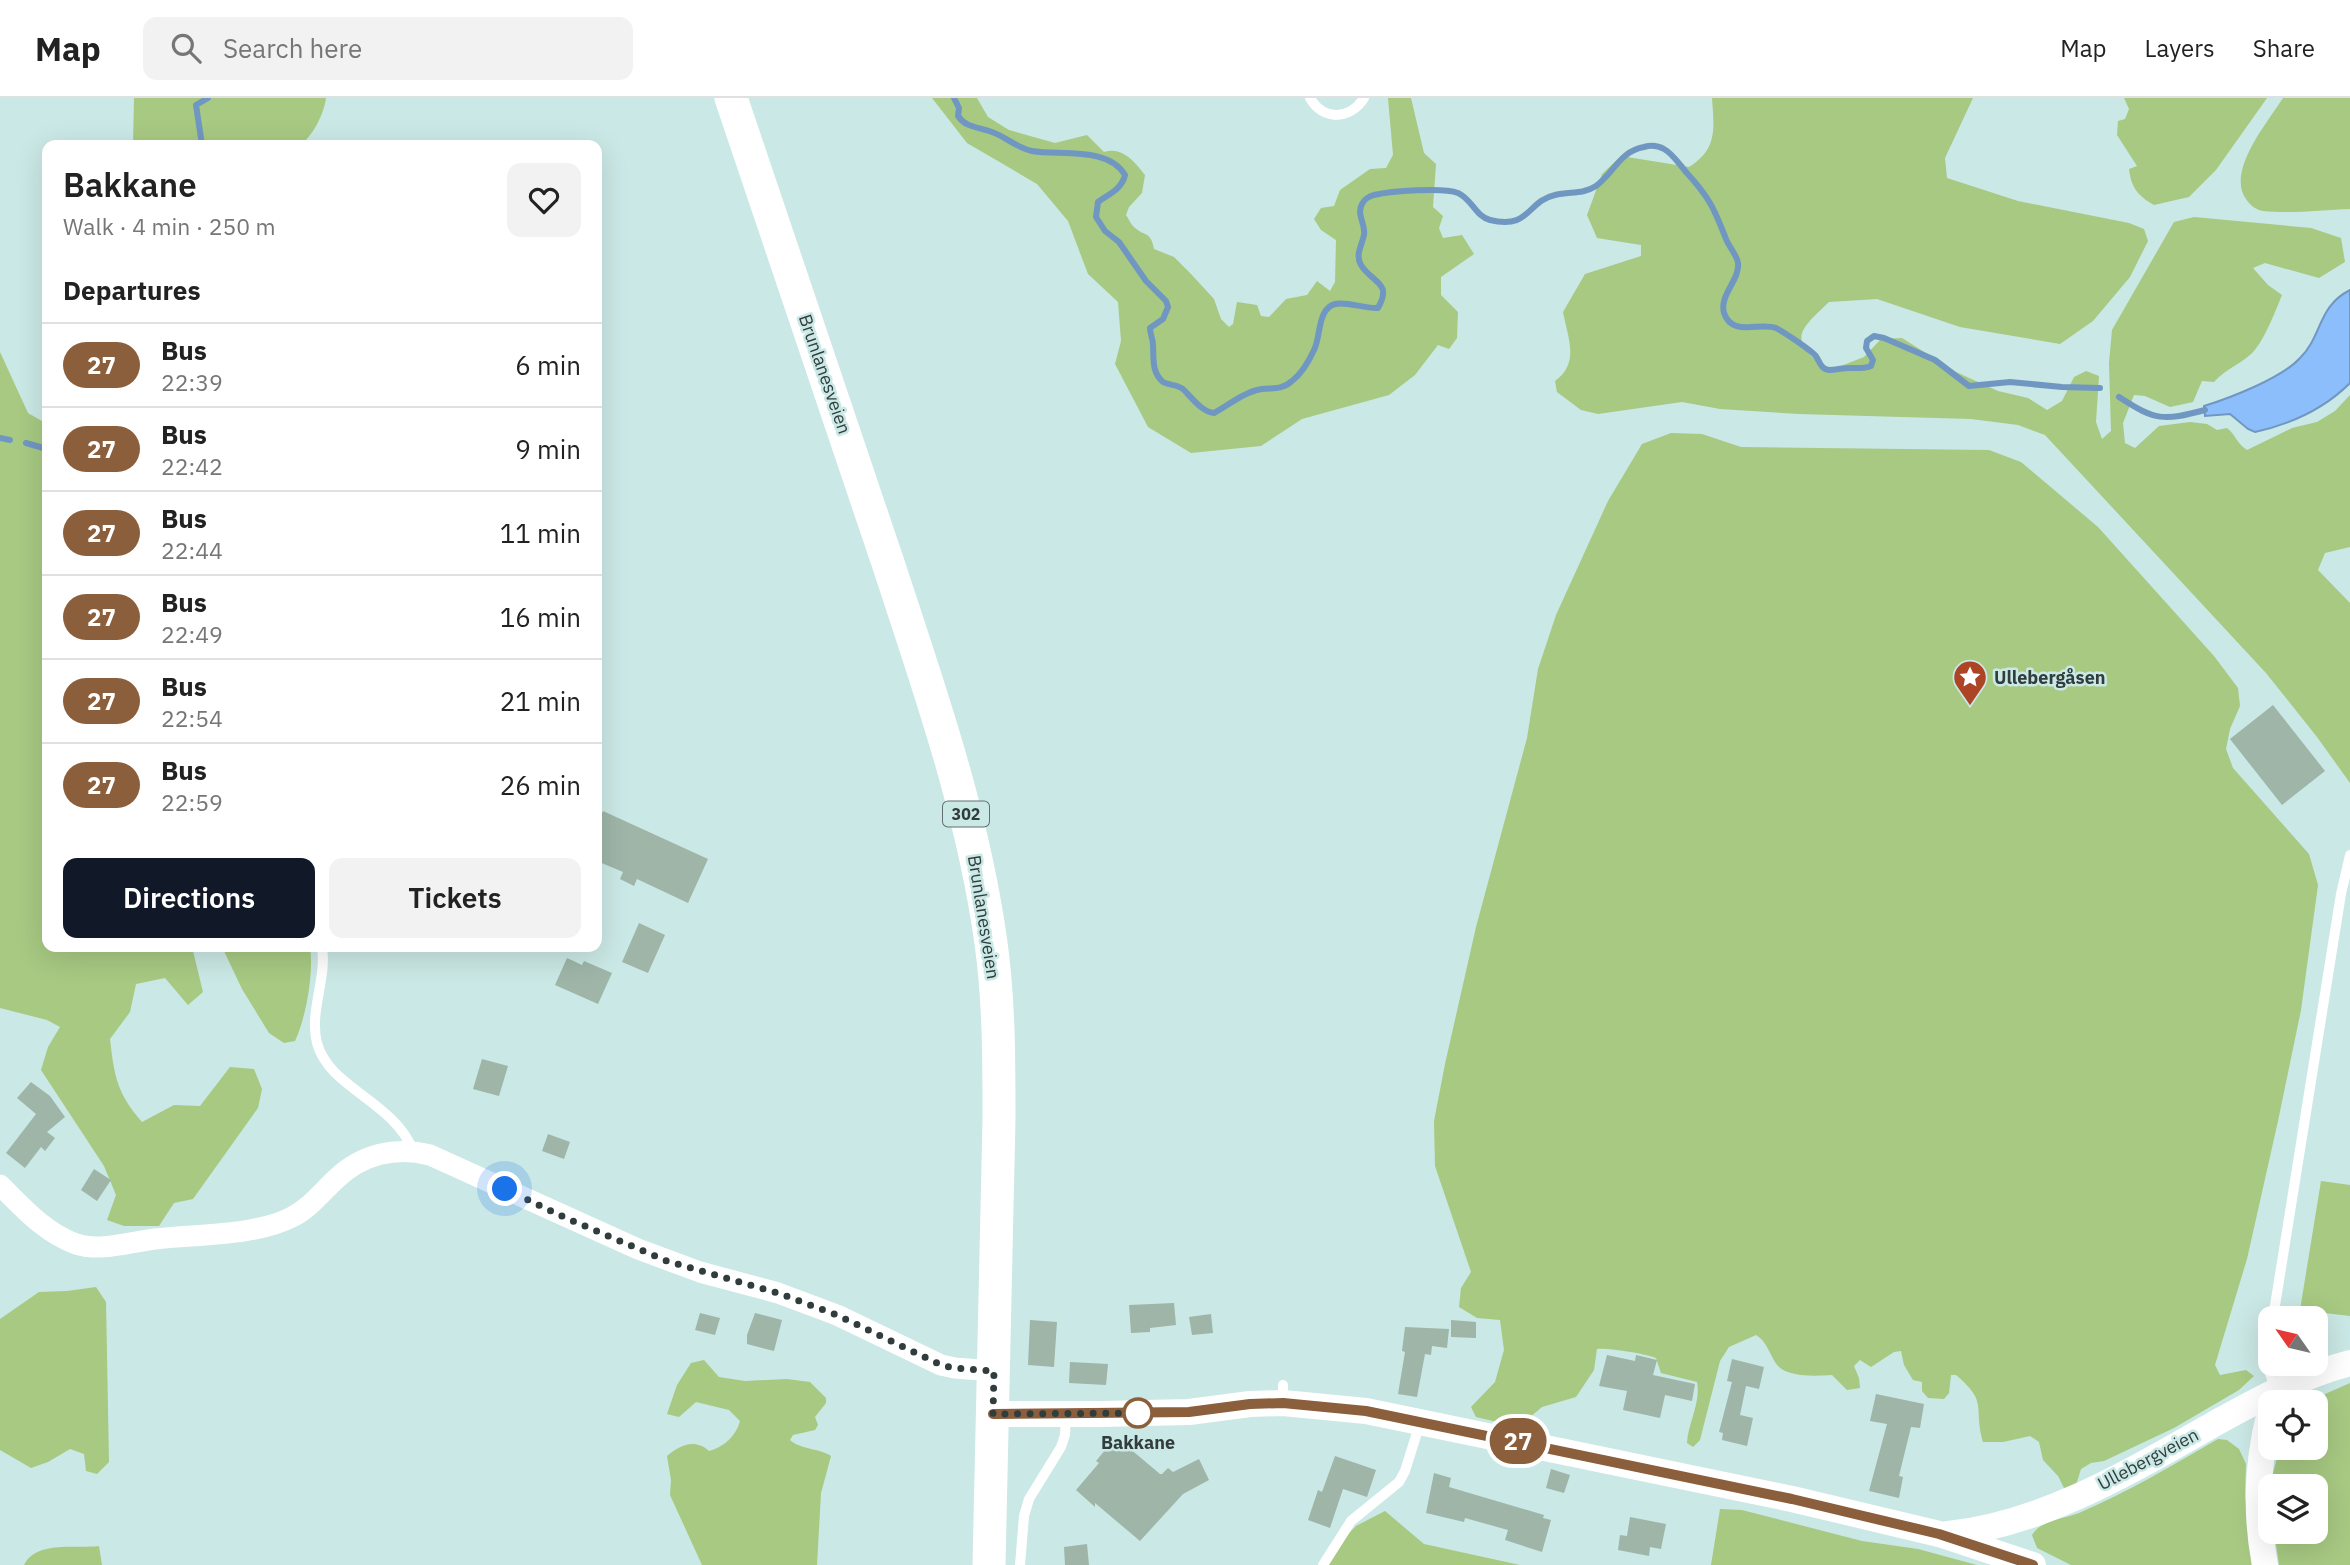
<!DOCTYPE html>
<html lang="en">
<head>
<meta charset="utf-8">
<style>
	body { margin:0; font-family:"IBM Plex Sans",sans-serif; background:#f2f2f2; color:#222; height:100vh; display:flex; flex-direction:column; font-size:26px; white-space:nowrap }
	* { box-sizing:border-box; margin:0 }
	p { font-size:23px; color:#767676 }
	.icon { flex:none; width:38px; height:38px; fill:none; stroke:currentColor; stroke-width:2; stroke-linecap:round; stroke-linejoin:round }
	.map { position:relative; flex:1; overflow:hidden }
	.drawer { position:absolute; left:42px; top:42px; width:560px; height:812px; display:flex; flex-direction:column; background:#fff; border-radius:14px; box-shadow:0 7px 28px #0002 }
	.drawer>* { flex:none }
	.badge { padding:0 14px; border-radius:23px; font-size:24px; line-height:46px }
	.needle { width:46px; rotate:304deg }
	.tools { position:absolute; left:2258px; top:1208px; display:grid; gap:14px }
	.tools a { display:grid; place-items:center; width:70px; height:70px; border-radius:14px; background:#fff; box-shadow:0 7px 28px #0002; font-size:35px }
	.you { position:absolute; width:35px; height:35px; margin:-18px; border:5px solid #fff; border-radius:50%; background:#1a73e8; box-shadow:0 0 0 10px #1a73e833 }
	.map>.badge { position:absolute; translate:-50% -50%; box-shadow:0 0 0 4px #fff }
	h2 { padding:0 21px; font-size:26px; line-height:63px }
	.round { display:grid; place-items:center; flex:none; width:74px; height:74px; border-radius:14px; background:#f2f2f2 }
	.overview { display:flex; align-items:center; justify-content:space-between; height:119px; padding:0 21px }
	h1 { font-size:33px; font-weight:600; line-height:52px }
	.button { display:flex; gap:14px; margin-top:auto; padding:14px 21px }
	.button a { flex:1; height:80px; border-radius:14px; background:#111827; color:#fff; font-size:28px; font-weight:600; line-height:80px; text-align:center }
	.button a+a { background:#f2f2f2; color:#222 }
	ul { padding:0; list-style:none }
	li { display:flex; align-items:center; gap:21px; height:84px; padding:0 21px; border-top:2px solid #e0e0e0 }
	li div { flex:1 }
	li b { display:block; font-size:26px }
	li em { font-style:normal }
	li .badge { min-width:77px; font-weight:700; text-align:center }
	header { display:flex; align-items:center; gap:42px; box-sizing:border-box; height:98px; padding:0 35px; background:#fff; border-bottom:2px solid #e0e0e0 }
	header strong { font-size:33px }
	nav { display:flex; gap:38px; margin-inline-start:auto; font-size:24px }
	.search { width:490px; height:63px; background:#f2f2f2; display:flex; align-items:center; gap:18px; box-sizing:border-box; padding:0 24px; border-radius:14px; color:#767676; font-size:26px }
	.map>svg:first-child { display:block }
	.green { fill:#a7c982 }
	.water { fill:#8bbefb; stroke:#7097c2; stroke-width:2 }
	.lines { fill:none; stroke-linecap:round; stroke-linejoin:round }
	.stream { stroke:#7097c2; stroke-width:6 }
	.building { fill:#9eb5a8 }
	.service { stroke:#fff; stroke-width:10 }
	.minor { stroke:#fff; stroke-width:21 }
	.tertiary { stroke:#fff; stroke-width:26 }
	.primary { stroke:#fff; stroke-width:33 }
	.line-casing { stroke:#fff; stroke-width:16 }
	.line { stroke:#8b5e3c; stroke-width:10 }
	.walk { stroke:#313d3c; stroke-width:7; stroke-dasharray:0 12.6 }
	.stop-dot { fill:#fff; stroke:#8b5e3c; stroke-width:3.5 }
	.labels { text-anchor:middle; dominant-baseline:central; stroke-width:5; stroke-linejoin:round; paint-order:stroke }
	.shield { fill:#cae8e5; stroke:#5f706f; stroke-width:2 }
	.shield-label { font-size:16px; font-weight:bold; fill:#313d3c }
	.street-label { font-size:18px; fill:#313d3c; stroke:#cae8e5 }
	.poi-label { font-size:18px; font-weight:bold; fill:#313d3c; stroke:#cae8e5; text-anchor:start }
	.stop-label { font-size:18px; font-weight:bold; fill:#313d3c; stroke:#cae8e5 }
</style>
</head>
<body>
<header>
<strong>Map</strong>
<div class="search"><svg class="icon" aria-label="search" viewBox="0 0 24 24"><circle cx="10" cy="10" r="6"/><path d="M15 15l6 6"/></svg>Search here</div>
<nav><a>Map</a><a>Layers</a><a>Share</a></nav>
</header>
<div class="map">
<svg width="2350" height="1467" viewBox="0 0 2350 1467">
	<rect width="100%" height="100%" fill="#cae8e5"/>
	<path class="green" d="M134 0H326C324 16 313 38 300 47H133Z
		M932 0H977L988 19 1009 32 1055 45 1087 37 1104 54C1122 48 1135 64 1145 77L1142 95 1129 109 1126 117C1129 121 1130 125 1133 128 1143 139 1151 132 1154 151L1174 159 1191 176 1214 201 1221 221 1229 229 1233 226 1237 204 1257 207 1261 218 1269 219 1286 201 1307 197 1317 183 1330 193 1335 184 1336 142 1321 132 1314 121 1321 110 1334 108 1340 92 1370 71 1386 70 1393 57 1388 0H1411L1424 55 1436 66 1433 109 1443 118 1439 130 1443 140 1462 137 1474 156 1441 179V197L1458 214 1457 240 1449 251 1438 247 1415 277 1389 297 1302 321 1261 348 1191 355 1148 329 1115 266 1121 243 1118 204 1088 176 1068 123 1037 86 967 45Z
		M1712 0H1973L1945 60 1947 80 2018 103 2129 125 2144 131 2148 143 2130 179 2093 223 2060 246 1960 229 1877 201 1829 204C1795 236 1790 241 1828 273L1864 259 1881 241 1902 240 1956 274 1998 293 2028 300 2047 312 2062 303 2074 279 2086 273 2099 278 2096 324 2102 341 2111 333 2109 265 2112 232 2174 124 2194 119 2311 130 2341 140 2345 164 2319 180 2265 165 2253 170 2268 187 2282 197C2275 214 2263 246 2250 257 2237 268 2227 270 2214 284L2202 283 2193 304 2170 309 2145 298 2134 297 2123 325 2125 345 2135 350 2159 328 2190 324 2207 326 2217 332 2227 330C2236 337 2237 346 2247 352L2292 330 2317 324 2335 313 2350 297V449L2325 455 2318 472 2350 505V685L2317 639 2266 575 2045 337 2018 327 1971 321 1799 316 1720 311 1682 304 1598 316 1581 312 1557 294 1555 283C1580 265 1568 240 1563 214L1585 176 1641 158V147L1597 140 1587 117 1602 76 1621 58 1689 69C1718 51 1714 30 1712 0Z
		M2124 0H2267L2216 72 2189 99 2154 107C2138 98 2131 89 2129 71L2137 68 2117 37 2118 23 2125 21 2129 11Z
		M2283 0H2350V111C2323 112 2290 116 2263 113 2256 112 2250 107 2246 101 2226 73 2268 24 2283 0Z
		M0 254 28 315 47 326V849H192L203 894 188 907 165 880 136 886 130 914 110 941C114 977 117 996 142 1024L174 1007 200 1008 230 969 254 971 262 991 258 1010 193 1101 174 1105 159 1128H124L107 1122 116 1097 104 1068 41 972 48 949 60 929 47 922 0 910Z
		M1671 335 1702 336 1741 349 1989 352 2021 364 2098 429 2214 558 2238 590 2240 608 2230 631 2226 651 2233 670 2309 756 2318 787 2301 912 2278 1023 2247 1161 2215 1267 2220 1277 2246 1272 2254 1278 2239 1292 2174 1330 2104 1363 2091 1365 2081 1371 2076 1387 2065 1392 2058 1378 2043 1362 2039 1344 2030 1338 2003 1344H1983C1973 1308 1989 1305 1956 1277H1951L1949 1295 1944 1301 1928 1300 1922 1293V1284L1913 1282 1904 1267 1901 1253 1894 1254 1871 1269 1860 1262 1854 1268 1859 1280 1860 1290 1847 1292 1832 1277C1815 1278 1784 1280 1775 1264 1769 1254 1766 1243 1756 1237L1729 1249 1720 1263 1700 1342 1693 1349 1687 1345C1688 1325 1701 1305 1697 1284L1661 1275 1656 1260C1649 1256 1604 1249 1597 1251L1594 1272 1576 1299 1542 1309 1518 1329 1476 1319 1471 1309 1495 1284 1504 1252 1500 1222 1477 1220 1459 1209 1461 1190 1471 1174 1435 1068 1434 1023 1445 966 1476 829 1527 640 1538 571 1556 517 1608 403 1642 346Z
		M222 849H310C314 874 306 920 295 943L284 945 269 935 242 891Z
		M2321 1083 2350 1087V1218L2300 1212Z
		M96 1189 106 1204 109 1364 97 1376 86 1373 84 1356 70 1351 48 1364 31 1370 0 1352V1221L39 1194 67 1193Z
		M704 1262 719 1279 745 1283 787 1281 810 1284 826 1300V1305L815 1319 818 1327 815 1332 793 1337 790 1342C801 1352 819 1350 831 1358L821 1395 817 1467H702L670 1397 671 1382 667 1358C680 1347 695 1340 709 1353 724 1349 736 1338 740 1323L729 1312 696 1304 679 1319 667 1316 677 1287 691 1265Z
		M2350 1285V1467H2279L2274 1433H2315V1388H2273V1375L2280 1349H2315V1304H2307Z
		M2218 1341 2227 1342 2239 1351 2246 1366 2245 1396 2252 1467H2071L2037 1450 2032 1437C2041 1422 2064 1421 2079 1415 2128 1394 2173 1367 2218 1341Z
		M1720 1411 1742 1412 1862 1443 1918 1451 1977 1467H1711Z
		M1385 1413 1424 1446 1520 1467H1318L1356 1428Z
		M99 1448 102 1467H24C36 1442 76 1451 99 1448Z"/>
	<path class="water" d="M2350 192V285C2324 311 2291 326 2255 334L2248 331 2230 316 2205 318 2204 308C2230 300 2282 280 2300 260 2323 237 2317 209 2350 192Z"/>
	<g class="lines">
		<path class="stream" d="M954 0 959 10 958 18C966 30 979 29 992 34 1006 39 1017 50 1032 53 1060 58 1108 48 1125 77 1122 91 1109 96 1098 104L1096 119 1105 133 1119 144 1146 183 1166 203 1168 209 1163 221 1150 230C1150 237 1153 240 1153 247 1154 259 1151 274 1163 284 1170 288 1178 286 1184 292 1192 300 1202 314 1214 315 1227 308 1243 295 1257 292 1270 289 1281 293 1292 283 1301 276 1309 263 1314 252 1321 239 1317 211 1335 206 1346 203 1365 211 1378 210 1393 184 1372 185 1361 167 1355 157 1362 147 1364 137 1366 126 1356 117 1362 106 1364 102 1369 98 1374 97 1391 93 1443 89 1458 95 1472 101 1475 118 1490 122 1530 132 1527 103 1555 97 1570 93 1582 97 1596 88 1614 75 1620 53 1644 49 1651 47 1657 47 1664 51 1673 56 1679 66 1686 74 1709 99 1714 110 1726 141 1729 149 1737 157 1738 165 1740 182 1719 197 1724 215 1732 239 1759 224 1776 230 1784 234 1809 251 1815 257 1820 263 1820 271 1829 272 1835 272 1843 270 1850 270 1857 270 1864 271 1871 268L1873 262 1866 250 1867 243 1874 238 1884 240 1935 262 1969 288 2010 284 2062 289 2100 290
			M202 47 196 7 208 0
			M2119 299C2156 323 2163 323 2205 312
			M0 340 10 342
			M26 345 47 351"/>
	</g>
	<path class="building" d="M2273 607 2325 673 2282 707 2230 641Z
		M603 713 708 761 688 805 637 781 634 788 620 781 623 774 597 763V726Z
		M639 825 665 837 648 875 622 864Z
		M567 860 582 867 584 863 612 875 598 906 555 887Z
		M482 961 508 968 499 998 473 991Z
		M31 984 50 998 65 1019 47 1034 55 1040 45 1053 41 1049 25 1070 6 1055 36 1016 17 1000Z
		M548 1036 570 1044 564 1061 542 1053Z
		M94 1071 111 1082 97 1103 81 1092Z
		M1174 1205 1176 1227 1150 1230V1234L1131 1235 1129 1207Z
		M700 1215 720 1220 715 1237 695 1232Z
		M755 1215 782 1222 774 1253 747 1246V1237Z
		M1211 1216 1213 1235 1192 1237 1189 1219Z
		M1030 1222 1057 1224 1054 1269 1028 1267Z
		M1451 1222 1476 1224V1240L1451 1239Z
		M1405 1229 1449 1231 1447 1250 1432 1248 1431 1257 1425 1256 1417 1299 1398 1296 1405 1254 1402 1253Z
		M1607 1257 1635 1263 1636 1257 1657 1262 1653 1277 1695 1286 1692 1303 1665 1297 1660 1320 1623 1312 1627 1293 1599 1288Z
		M1732 1261 1764 1269 1759 1291 1746 1288 1740 1317 1753 1320 1747 1348 1722 1342 1723 1335 1719 1334 1732 1284 1727 1283Z
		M1070 1264 1108 1266 1106 1287 1069 1285Z
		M1876 1296 1924 1306 1920 1330 1911 1329 1899 1378 1903 1379 1899 1400 1869 1393 1887 1326 1870 1323Z
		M1116 1339 1160 1376H1162L1168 1370 1173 1374 1199 1361 1209 1382 1183 1396 1140 1443 1095 1405V1409L1076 1392 1099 1365 1096 1363Z
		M1335 1358 1376 1372 1367 1399 1343 1391 1330 1430 1308 1422 1318 1392 1322 1394Z
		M1551 1371 1570 1377 1564 1395 1546 1390Z
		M1434 1375 1451 1380 1449 1389 1544 1417 1543 1420 1551 1422 1542 1454 1505 1442 1508 1432 1465 1420 1464 1424 1426 1415Z
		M1630 1419 1666 1426 1661 1451 1650 1449 1649 1458 1618 1452 1620 1437 1627 1438Z
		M1087 1446 1089 1467H1065L1064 1449Z"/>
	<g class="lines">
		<path class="service" d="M1310 0C1323 23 1350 22 1364 0
			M322 849C327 881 309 913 317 945 329 990 392 1002 413 1052
			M2273 1220 2341 796 2350 757
			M2270 1244 2268 1270 2276 1292
			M1283 1287V1305
			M1020 1467 1024 1418 1029 1401 1061 1349 1065 1337 1066 1316
			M1323 1467 1351 1423 1399 1384 1405 1373 1420 1325"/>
		<path class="minor" d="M0 1087C22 1109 45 1135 76 1146 100 1154 130 1144 155 1141 196 1136 256 1138 292 1119 310 1110 322 1094 336 1081 362 1056 396 1048 430 1057L638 1151 700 1174 778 1195 837 1217 941 1267 955 1270 994 1273"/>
		<path class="tertiary" d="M993 1316H1101L1189 1314 1250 1306 1283 1305 1366 1313 1792 1401 1939 1436 2033 1467
			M1948 1436C2044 1426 2131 1373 2214 1326 2258 1302 2300 1278 2350 1265
			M2265 1467C2255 1415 2257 1364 2270 1314"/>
		<path class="primary" d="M731 0C783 155 836 310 888 465 929 590 973 714 991 845 999 903 999 962 999 1021L989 1467"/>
	</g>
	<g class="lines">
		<g class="line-casing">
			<path id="line" d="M993 1316 1189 1314 1250 1306 1283 1305 1366 1313 1792 1401 1939 1436 2033 1467"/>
		</g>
		<use href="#line" class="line"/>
		<path class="walk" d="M505 1091 566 1120 667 1163 778 1195 837 1217 941 1267 954 1270 994 1273 993 1316 1145 1315H1138"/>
	</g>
	<defs>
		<g id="sight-pin" transform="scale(1.75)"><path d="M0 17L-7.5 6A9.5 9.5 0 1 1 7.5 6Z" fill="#ac4425" stroke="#cae8e5"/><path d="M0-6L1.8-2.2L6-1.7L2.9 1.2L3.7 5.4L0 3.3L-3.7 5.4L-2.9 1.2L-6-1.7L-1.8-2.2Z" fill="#fff"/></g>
	</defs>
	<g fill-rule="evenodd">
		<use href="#sight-pin" x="1970" y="579"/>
	</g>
	<circle class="stop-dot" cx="1138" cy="1315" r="14"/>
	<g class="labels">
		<rect class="shield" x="943" y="703.5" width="46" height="25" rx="5"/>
		<g class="shield-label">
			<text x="966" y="716">302</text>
		</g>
		<g class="street-label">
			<text transform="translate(825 276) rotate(71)">Brunlanesveien</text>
			<text transform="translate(984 819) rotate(81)">Brunlanesveien</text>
			<text transform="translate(2148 1361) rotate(-28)">Ullebergveien</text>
		</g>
		<g class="poi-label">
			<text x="1994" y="579">Ullebergåsen</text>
		</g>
		<g class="stop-label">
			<text x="1138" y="1344">Bakkane</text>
		</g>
	</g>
</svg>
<div class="tools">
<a><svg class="needle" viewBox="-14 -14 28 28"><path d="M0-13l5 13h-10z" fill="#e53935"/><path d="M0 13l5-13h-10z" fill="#767676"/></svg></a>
<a><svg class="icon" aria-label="locate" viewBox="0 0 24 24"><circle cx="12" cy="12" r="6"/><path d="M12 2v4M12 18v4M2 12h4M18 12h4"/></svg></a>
<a><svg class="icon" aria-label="layers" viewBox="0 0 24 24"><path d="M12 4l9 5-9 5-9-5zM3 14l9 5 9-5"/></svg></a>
</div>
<div class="you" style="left:505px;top:1091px"></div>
<b class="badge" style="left:1518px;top:1343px;background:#8b5e3c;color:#fff">27</b>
<section class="drawer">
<div class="overview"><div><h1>Bakkane</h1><p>Walk · 4 min · 250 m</p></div><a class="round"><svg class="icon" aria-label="heart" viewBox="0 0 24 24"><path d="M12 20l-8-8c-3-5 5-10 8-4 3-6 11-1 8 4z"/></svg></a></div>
<h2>Departures</h2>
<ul>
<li><span class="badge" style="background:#8b5e3c;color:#fff">27</span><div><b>Bus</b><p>22:39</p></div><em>6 min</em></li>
<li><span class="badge" style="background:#8b5e3c;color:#fff">27</span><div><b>Bus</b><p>22:42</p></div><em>9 min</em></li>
<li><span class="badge" style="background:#8b5e3c;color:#fff">27</span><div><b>Bus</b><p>22:44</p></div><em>11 min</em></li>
<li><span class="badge" style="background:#8b5e3c;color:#fff">27</span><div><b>Bus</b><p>22:49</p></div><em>16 min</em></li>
<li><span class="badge" style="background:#8b5e3c;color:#fff">27</span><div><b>Bus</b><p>22:54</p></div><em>21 min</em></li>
<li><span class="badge" style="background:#8b5e3c;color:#fff">27</span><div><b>Bus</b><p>22:59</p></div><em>26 min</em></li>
</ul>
<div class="button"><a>Directions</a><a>Tickets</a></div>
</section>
</div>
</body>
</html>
